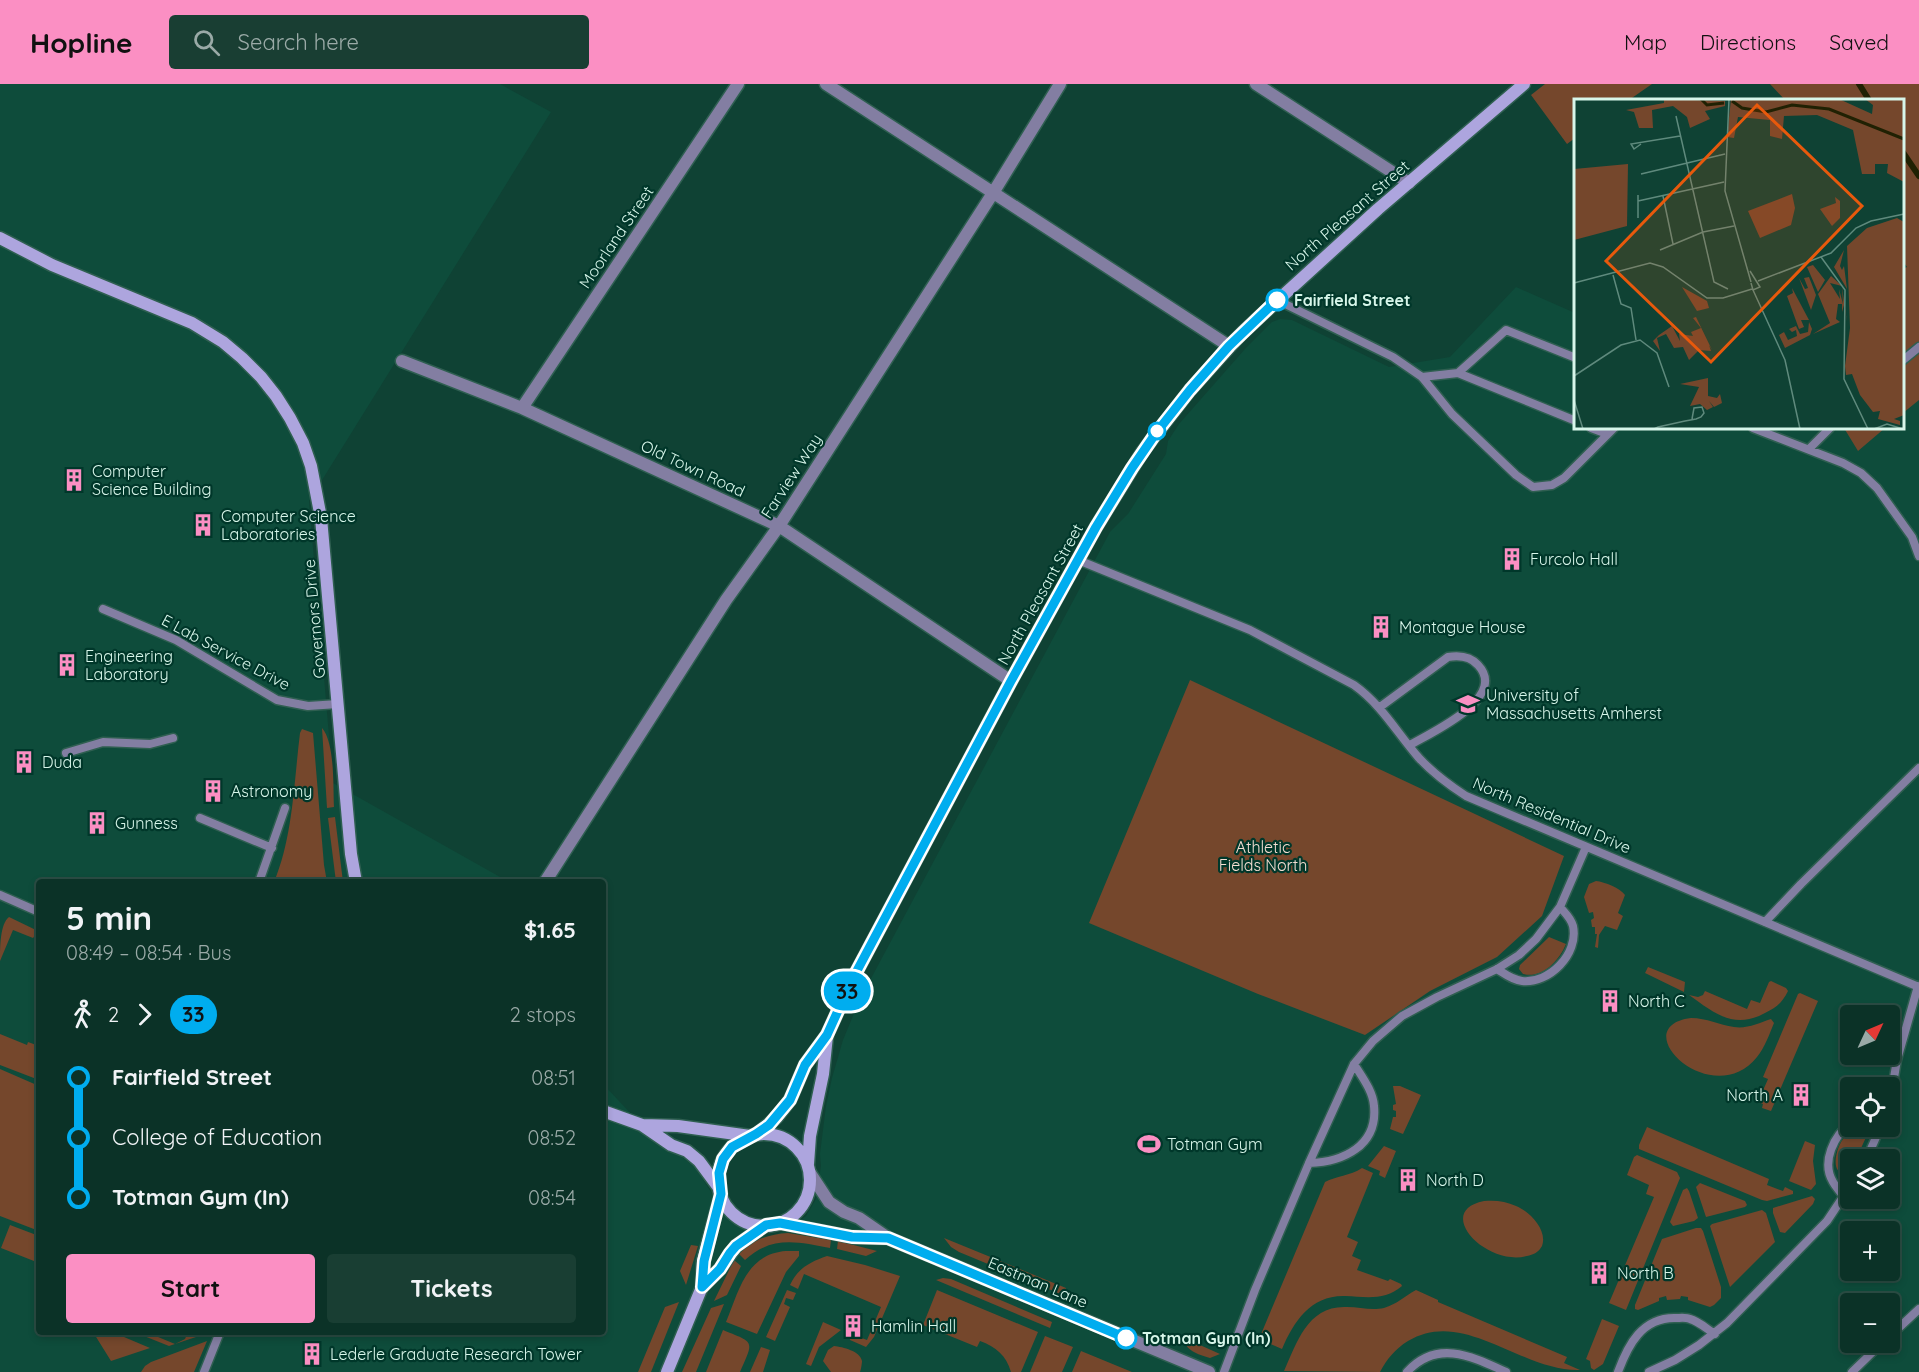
<!DOCTYPE html>
<html lang="en">
<head>
<meta charset="utf-8">
<style>
	body { margin:0; font-family:Quicksand,sans-serif; background:#193e33; color:#f1f3f6; height:100vh; display:flex; flex-direction:column; font-size:22px; white-space:nowrap }
	* { box-sizing:border-box; margin:0 }
	p { font-size:20px; color:#9aaaa7 }
	.icon { flex:none; width:33px; height:33px; fill:none; stroke:currentColor; stroke-width:2; stroke-linecap:round; stroke-linejoin:round }
	.map { position:relative; flex:1; overflow:hidden }
	.side { position:absolute; left:36px; top:795px; width:570px; height:456px; display:flex; flex-direction:column; background:#0b3227; border-radius:6px; box-shadow:0 3px 9px #0003,0 0 0 2px #2b4d44 }
	.side>* { flex:none }
	.badge { padding:0 12px; border-radius:20px; font-size:21px; line-height:39px }
	.needle { width:39px; rotate:46deg }
	.tools { position:absolute; left:1840px; top:921px; display:grid; gap:12px }
	.tools a { display:grid; place-items:center; width:60px; height:60px; border-radius:6px; background:#0b3227; box-shadow:0 3px 9px #0003,0 0 0 2px #2b4d44; font-size:30px }
	.map>.badge { position:absolute; translate:-50% -50%; box-shadow:0 0 0 3px #fff }
	.legs { display:flex; align-items:center; gap:9px; height:66px; padding:0 30px; font-size:20px }
	.legs p { margin-inline-start:auto }
	.headline { display:flex; align-items:center; justify-content:space-between; height:102px; padding:0 30px }
	h1 { font-size:33px; font-weight:800; line-height:45px }
	.primary-button { display:flex; gap:12px; margin-top:auto; padding:12px 30px }
	.primary-button a { flex:1; height:69px; border-radius:6px; background:#fb8fc3; color:#111; font-size:24px; font-weight:800; line-height:69px; text-align:center }
	.primary-button a+a { background:#193e33; color:#f1f3f6 }
	ul { padding:0 30px; list-style:none }
	li { display:flex; align-items:center; gap:21px; height:60px; font-size:22px }
	li i { display:grid; place-items:center; width:9px; height:100%; margin:0 8px; background:currentColor }
	li i::after { content:''; width:15px; height:15px; margin:-8px; border:4px solid; border-radius:50%; background:#0b3227 }
	li p { margin-inline-start:auto }
	li:first-child i { background:linear-gradient(#0000 50%,currentColor 0) }
	li:last-child i { background:linear-gradient(currentColor 50%,#0000 0) }
	header { display:flex; align-items:center; gap:36px; box-sizing:border-box; height:84px; padding:0 30px; background:#fb8fc3; color:#111 }
	header strong { font-size:28px }
	nav { display:flex; gap:33px; margin-inline-start:auto; font-size:21px }
	.search { width:420px; height:54px; background:#193e33; display:flex; align-items:center; gap:15px; box-sizing:border-box; padding:0 21px; border-radius:6px; color:#9aaaa7; font-size:22px }
	.map>svg:first-child { display:block }
	.built { fill:#0e4c3b; fill-rule:evenodd }
	.green { fill:#75472c }
	.lines { fill:none; stroke-linecap:round; stroke-linejoin:round }
	.stream { stroke:#202103; stroke-width:6 }
	.service-casing { stroke:#2f5f51; stroke-width:11 }
	.minor-casing { stroke:#2f5f51; stroke-width:15 }
	.tertiary-casing { stroke:#2f5f51; stroke-width:15 }
	.secondary-casing { stroke:#2f5f51; stroke-width:15 }
	.service { stroke:#837ea2; stroke-width:8 }
	.minor { stroke:#837ea2; stroke-width:12 }
	.tertiary { stroke:#837ea2; stroke-width:12 }
	.secondary { stroke:#ada5de; stroke-width:12 }
	.line-1-casing { stroke:#fff; stroke-width:14 }
	.line-1 { stroke:#00adef; stroke-width:9 }
	.stop-1-dot { fill:#fff; stroke:#00adef; stroke-width:3 }
	.labels { text-anchor:middle; dominant-baseline:central; stroke-width:4.5; stroke-linejoin:round; paint-order:stroke }
	.street-label { font-size:16px; fill:#d7f6ea; stroke:#00372a }
	.stop-label { font-size:16px; font-weight:bold; fill:#d7f6ea; stroke:#00372a; text-anchor:start }
	.poi-label { font-size:16px; fill:#d7f6ea; stroke:#00372a; text-anchor:start }
	.park-label { font-size:16px; fill:#f5ded2; stroke:#00372a }
	.inset-river { fill:none; stroke:#202103; stroke-width:3 }
	.inset-road { fill:none; stroke:#5f8a7d; stroke-width:1.5 }
	.view { fill:#e8590c; fill-opacity:0.15; stroke:#e8590c; stroke-width:3 }
	.inset-edge { fill:none; stroke:#d7f6ea; stroke-width:3 }
</style>
</head>
<body>
<header>
<strong>Hopline</strong>
<div class="search"><svg class="icon" aria-label="search" viewBox="0 0 24 24"><circle cx="10" cy="10" r="6"/><path d="M15 15l6 6"/></svg>Search here</div>
<nav><a>Map</a><a>Directions</a><a>Saved</a></nav>
</header>
<div class="map">
<svg width="1919" height="1288" viewBox="0 0 1919 1288">
	<rect width="100%" height="100%" fill="#0f4234"/>
	<path class="built" d="M0 0H500L551 28 309 417 333 699 509 798H39V1248H603V1000L664 1065 679 1071 695 1083 727 1133 742 1143 767 1153 777 1150 791 1143 806 1132 816 1115 821 1082 820 1070 826 1022 832 994 843 956 860 915 1110 448 1128 430 1166 370 1168 357 1179 340 1245 265 1272 238 1280 235 1292 236 1389 283 1450 273 1516 203 1575 229 1576 344H1902L1903 265 1919 250V1288H0ZM1851 932H1890V970H1851ZM1851 1004H1890V1042H1851ZM1851 1076H1890V1114H1851ZM1851 1148H1890V1186H1851ZM1851 1220H1890V1258H1851Z"/>
	<path class="green" d="M1545 0H1652L1629 16H1576L1575 54 1567 60 1531 11Z
		M1770 0H1919V316L1903 329 1902 185 1907 183 1902 176V16H1785Z
		M1844 344H1885L1858 367Z
		M1190 596 1564 772 1542 832 1497 873 1430 907 1365 951 1258 910 1089 839Z
		M322 644C335 659 333 702 334 723L327 724Z
		M302 645 313 649 324 781 327 798H274C293 753 294 697 300 649Z
		M335 733 343 798H336L328 734Z
		M1596 797C1605 798 1620 804 1625 811L1618 829 1623 832 1617 846 1605 842 1599 851 1598 864 1595 863 1597 850H1595V843H1592L1591 836 1594 834 1593 828 1589 829 1584 813 1589 800Z
		M9 833 38 847 33 854 13 846 0 877C0 863 0 840 9 833Z
		M1549 853 1566 860C1559 877 1542 895 1523 890L1519 885 1520 881Z
		M1648 883 1685 898 1684 908 1645 889Z
		M1771 897 1786 904 1788 907C1782 919 1777 923 1765 929 1734 946 1714 929 1689 911L1698 913 1703 911 1705 907 1747 925 1751 916 1760 919 1769 898Z
		M1800 909 1818 917 1771 1027 1762 1024 1763 1020 1758 1018 1768 995 1763 993 1798 910Z
		M1691 934C1707 934 1719 941 1734 943 1747 945 1759 939 1771 935L1774 939C1769 951 1765 963 1757 973 1712 1029 1623 943 1691 934Z
		M0 950 27 961 28 958 39 962V996L0 981Z
		M0 985 39 1002V1147L0 1132Z
		M1393 1002H1400L1421 1011 1403 1050 1390 1045 1393 1033H1396V1027L1393 1026V1021L1396 1020Z
		M1855 1042 1866 1043 1868 1049 1856 1075 1851 1076 1850 1087 1846 1090C1830 1090 1836 1067 1841 1058 1845 1052 1849 1047 1855 1042Z
		M1647 1043 1769 1095 1767 1101 1783 1107 1785 1103 1793 1107V1110L1767 1117 1762 1116 1639 1065V1061Z
		M1805 1057 1815 1061 1813 1077 1816 1100 1811 1106 1789 1097Z
		M1384 1062 1396 1067 1385 1094 1379 1091 1380 1087 1368 1082Z
		M1637 1071 1677 1088 1680 1094 1626 1226 1609 1219 1654 1113 1646 1110 1649 1101 1627 1091 1634 1073Z
		M1362 1084 1373 1089 1347 1153 1358 1158 1352 1172 1361 1176 1357 1186 1388 1197 1390 1195 1401 1200 1402 1202C1385 1217 1366 1213 1345 1212 1311 1211 1294 1237 1282 1265L1259 1255 1325 1098C1336 1092 1350 1092 1362 1084Z
		M1700 1099 1745 1117 1747 1121 1745 1123 1706 1133 1696 1103Z
		M1687 1104 1689 1107 1698 1134 1694 1137 1673 1142 1670 1138 1683 1106Z
		M1812 1112 1815 1115 1813 1120 1785 1149 1780 1148 1773 1129V1124Z
		M1484 1117C1495 1116 1506 1117 1516 1122 1529 1127 1548 1146 1542 1162 1539 1168 1533 1171 1527 1172 1486 1183 1433 1127 1484 1117Z
		M1762 1126 1766 1129 1775 1158 1730 1203 1710 1142 1712 1140Z
		M10 1141 39 1152V1179L1 1164Z
		M1696 1144H1701L1703 1147 1721 1203V1214L1714 1221 1710 1223 1688 1216V1213L1681 1212 1680 1215 1667 1216 1666 1212 1659 1214V1217L1638 1226 1635 1225V1221L1662 1155Z
		M788 1149 831 1156 830 1164C798 1158 772 1151 745 1176L739 1170C752 1156 769 1150 788 1149Z
		M944 1154 1066 1204 1063 1211 959 1168 951 1163Z
		M838 1157 877 1167 866 1172 837 1165Z
		M691 1161 698 1162 686 1201 680 1187Z
		M786 1167H799V1172L786 1188 757 1250 726 1238C739 1207 746 1170 786 1167Z
		M827 1172 865 1181 900 1192 874 1253 866 1263 850 1256 849 1249 867 1256 881 1223 804 1190 798 1205 790 1201C798 1184 810 1178 827 1172Z
		M734 1176 741 1182 727 1211 714 1217Z
		M943 1194 951 1195 1052 1238 1050 1244 936 1196Z
		M787 1206 796 1209 793 1216 786 1214 784 1220 790 1223 775 1257 766 1253Z
		M937 1206 1038 1248 1021 1288H1011C1006 1271 996 1263 980 1257L977 1263 923 1241Z
		M1416 1206 1438 1216V1218L1567 1273 1564 1279 1580 1286C1521 1288 1464 1223 1408 1257 1395 1265 1387 1275 1380 1288L1284 1287C1297 1258 1308 1221 1347 1223 1360 1223 1371 1227 1384 1224 1397 1220 1405 1212 1416 1206Z
		M679 1218 651 1288H638L665 1223Z
		M724 1220 696 1288H682L711 1224Z
		M1602 1235 1619 1242 1603 1280 1594 1286 1591 1284 1590 1277 1586 1275Z
		M823 1238 841 1246 819 1263 811 1282 806 1280Z
		M723 1246C755 1259 754 1256 740 1288H706Z
		M93 1248H122L124 1253 150 1264 111 1277Z
		M134 1248H146L175 1260 185 1255 188 1248H202L199 1252 169 1262Z
		M1045 1252 1073 1263 1062 1288H1030Z
		M1182 1253 1220 1270 1210 1274C1197 1270 1186 1267 1182 1253Z
		M207 1257 194 1288H141L145 1282 151 1278Z
		M834 1262C843 1263 860 1267 862 1277 862 1279 861 1286 860 1288H831L823 1277 828 1266Z
		M761 1263 770 1266 763 1288H750Z
		M1081 1267 1132 1288H1072Z"/>
	<g class="lines">
		<path class="stream" d="M1859 0 1869 16
			M1902 67 1919 92"/>
		<g class="service-casing">
			<path id="service" d="M1277 216 1393 273 1422 293 1452 330 1516 391 1533 403 1552 401 1564 394 1614 344
				M1902 277 1919 263
				M1458 289 1506 246 1576 274
				M1422 293 1458 289 1576 337
				M1591 344 1607 350
				M1753 344 1843 379 1861 389 1877 404 1912 453 1919 472
				M1809 365 1830 344
				M1078 476 1250 546 1354 601C1382 621 1397 649 1419 674 1433 689 1449 701 1466 712L1919 903
				M103 525 176 556 277 616 308 622 338 620
				M1380 623 1448 573C1460 571 1470 572 1478 581 1509 614 1430 649 1410 661
				M66 669 103 658 150 660 173 654
				M200 734 272 764
				M259 798 285 724
				M0 811 39 828
				M1765 838 1801 800 1919 684
				M1497 885C1505 890 1512 896 1522 897 1549 900 1579 870 1573 842 1571 834 1565 829 1560 823
				M1890 1017 1897 976 1918 902
				M1866 1076 1881 1042
				M1309 1079C1343 1078 1378 1062 1374 1022 1373 1007 1362 993 1354 980
				M1844 1113C1840 1108 1836 1103 1833 1098 1821 1078 1834 1051 1851 1039
				M1890 1252 1919 1225
				M204 1288 220 1248
				M1224 1288 1255 1206 1309 1079 1354 980 1373 957 1402 932 1437 913 1497 885 1519 871 1536 855 1560 823 1586 763
				M1407 1288C1437 1255 1471 1272 1506 1288
				M1618 1288C1628 1261 1642 1233 1676 1234 1680 1234 1686 1233 1690 1235 1698 1237 1707 1245 1715 1250
				M1649 1288 1675 1276 1699 1261 1727 1239 1827 1137 1851 1101
				M1852 1288 1883 1258"/>
		</g>
		<g class="minor-casing">
			<path id="minor" d="M826 0 1229 262
				M1256 0 1409 99
				M402 277 522 324 779 442 1011 597
				M522 324 738 0
				M545 798 726 516 779 442 993 109 1060 0"/>
		</g>
		<g class="tertiary-casing">
			<path id="tertiary" d="M810 1089 829 1118 844 1128 859 1134 888 1154 1209 1288
				M780 1139 852 1153 887 1154"/>
		</g>
		<g class="secondary-casing">
			<path id="secondary" d="M0 154 52 181 192 239 223 258 242 274 261 293 276 312 290 334 303 359 311 382 321 434 351 770 356 798
				M603 1027 642 1041 671 1061 687 1067 699 1077 719 1104
				M643 1041 678 1042 750 1052
				M718 1096a46 46 0 1 1 92 0a46 46 0 1 1-92 0Z
				M756 1051 777 1033 790 1016 805 981 827 951 851 898 1011 597 1096 443 1143 367 1190 306 1243 248 1378 125 1524 0
				M808 1080 810 1052 823 990 827 952
				M702 1203 720 1185 736 1162 766 1141
				M667 1288 702 1203 703 1177 721 1110"/>
		</g>
		<use href="#service" class="service"/>
		<use href="#minor" class="minor"/>
		<use href="#tertiary" class="tertiary"/>
		<use href="#secondary" class="secondary"/>
	</g>
	<g class="lines">
		<g class="line-1-casing">
			<path id="line-1" d="M1126 1254 888 1154 852 1153 780 1139 766 1141 736 1162 730 1169 720 1185 702 1203 704 1177 721 1110 719 1089 723 1075 732 1063 756 1050 769 1041 790 1016 805 981 827 951 851 898 1011 597 1096 443 1132 384 1156 349 1190 306 1229 262 1277 216"/>
		</g>
		<use href="#line-1" class="line-1"/>
	</g>
	<defs>
		<g id="building-bare" transform="scale(1.8)"><path d="M-4-6H4V6H1V3H-1V6H-4ZM-2.5-4.3h1.7v1.8h-1.7ZM.8-4.3h1.7v1.8H.8ZM-2.5-1h1.7V.8h-1.7ZM.8-1h1.7V.8H.8Z" fill="#fb8fc3" stroke="#00372a" stroke-width="2.5" paint-order="stroke"/></g>
		<g id="university-bare" transform="scale(1.8)"><path d="M0-5L7-2L0 1L-7-2ZM-4 1L0 2.5L4 1V4Q0 6-4 4Z" fill="#fb8fc3" stroke="#00372a" stroke-width="2.5" paint-order="stroke"/></g>
		<g id="stadium-bare" transform="scale(1.8)"><path d="M0-5a6.5 5 0 1 0 0 10a6.5 5 0 1 0 0-10ZM-3.5-1.8h7v3.6h-7Z" fill="#fb8fc3" stroke="#00372a" stroke-width="2.5" paint-order="stroke"/></g>
	</defs>
	<g fill-rule="evenodd">
		<use href="#building-bare" x="74" y="396"/>
		<use href="#building-bare" x="203" y="441"/>
		<use href="#building-bare" x="1512" y="475"/>
		<use href="#building-bare" x="1381" y="543"/>
		<use href="#building-bare" x="67" y="581"/>
		<use href="#university-bare" x="1468" y="620"/>
		<use href="#building-bare" x="24" y="678"/>
		<use href="#building-bare" x="213" y="707"/>
		<use href="#building-bare" x="97" y="739"/>
		<use href="#building-bare" x="1610" y="917"/>
		<use href="#building-bare" x="1801" y="1011"/>
		<use href="#stadium-bare" x="1149" y="1060"/>
		<use href="#building-bare" x="1408" y="1096"/>
		<use href="#building-bare" x="1599" y="1189"/>
		<use href="#building-bare" x="853" y="1242"/>
		<use href="#building-bare" x="312" y="1270"/>
	</g>
	<g class="stop-1-dot">
		<circle cx="1277" cy="216" r="10"/>
		<circle cx="1157" cy="347" r="8"/>
		<circle cx="1126" cy="1254" r="10"/>
	</g>
	<g class="labels">
		<g class="street-label">
			<text transform="translate(1347 131) rotate(-41)">North Pleasant Street</text>
			<text transform="translate(616 153) rotate(-56)">Moorland Street</text>
			<text transform="translate(693 384) rotate(25)">Old Town Road</text>
			<text transform="translate(791 392) rotate(-57)">Farview Way</text>
			<text transform="translate(1040 510) rotate(-61)">North Pleasant Street</text>
			<text transform="translate(314 535) rotate(-95)">Governors Drive</text>
			<text transform="translate(226 568) rotate(28)">E Lab Service Drive</text>
			<text transform="translate(1552 731) rotate(23)">North Residential Drive</text>
			<text transform="translate(1038 1198) rotate(23)">Eastman Lane</text>
		</g>
		<g class="stop-label">
			<text x="1294" y="216">Fairfield Street</text>
			<text x="1142" y="1254">Totman Gym (In)</text>
		</g>
		<g class="poi-label">
			<text x="92" y="387">Computer<tspan x="92" dy="18">Science Building</tspan></text>
			<text x="221" y="432">Computer Science<tspan x="221" dy="18">Laboratories</tspan></text>
			<text x="1530" y="475">Furcolo Hall</text>
			<text x="1399" y="543">Montague House</text>
			<text x="85" y="572">Engineering<tspan x="85" dy="18">Laboratory</tspan></text>
			<text x="1486" y="611">University of<tspan x="1486" dy="18">Massachusetts Amherst</tspan></text>
			<text x="42" y="678">Duda</text>
			<text x="231" y="707">Astronomy</text>
			<text x="115" y="739">Gunness</text>
			<text x="1628" y="917">North C</text>
			<text x="1783" y="1011" text-anchor="end">North A</text>
			<text x="1167" y="1060">Totman Gym</text>
			<text x="1426" y="1096">North D</text>
			<text x="1617" y="1189">North B</text>
			<text x="871" y="1242">Hamlin Hall</text>
			<text x="330" y="1270">Lederle Graduate Research Tower</text>
		</g>
		<g class="park-label">
			<text x="1263" y="763">Athletic<tspan x="1263" dy="18">Fields North</tspan></text>
		</g>
	</g>
	<g transform="translate(1574 15)">
		<rect width="330" height="330" fill="#0f4234"/>
		<path d="M90 0 151 2V7L131 12 136 20 116 29 113 18 99 7 78 11 79 29H65L60 13 52 11 90 4ZM157 0H265L298 15 299 6 291 0H330V83L313 74 314 65H301V75H288L279 31 243 16 210 17 208 40 196 37V21L164 18 160 39 153 38ZM54 65 53 127 0 141V70ZM218 95 221 109 217 126 186 139 174 112ZM261 98 266 102V119L258 127 246 110 262 104ZM323 119 330 123V316L320 320 326 322V326L304 320 306 312 299 313 286 296 278 275 272 276 271 267 276 229 273 147 293 129ZM270 151 266 167 268 171 270 167 273 190 260 168ZM239 166 251 181 244 193 233 168ZM257 177 268 187 256 184 266 200 265 190 269 205 268 188 273 223 270 206 268 213V205H264L262 220 266 223 239 235 256 224 244 195ZM225 179 231 190 234 189 230 179 235 178 242 196 237 211ZM108 188 133 202 135 209 123 212ZM218 189 235 221H227L230 228 225 230 213 197 219 194ZM122 218 138 251 135 246 137 252 125 251 115 261 109 248 100 249 92 235 83 239 86 252 79 242 85 236 98 227 106 242 105 235 119 237 117 233 127 229 119 219ZM235 223 238 230 236 236 211 249 205 236 210 233 214 241 223 237 222 231 218 233 215 230 222 227 226 235 234 233ZM134 279V297L143 299 146 295 148 304 140 308 135 302 139 308 133 311 126 305 116 307 125 288 106 285Z" fill="#75472c"/>
		<path class="inset-river" d="M127 0 133 6 150 4M158 2 168 9 192 13 218 6 255 10 330 40"/>
		<path class="inset-road" d="M155 0 151 92 177 183M102 17 140 183 154 190M67 45 60 50 57 45 106 37M67 75 151 55M89 97 99 145M64 102 150 83M64 119V96M86 151 129 133 160 127M247 158 271 191 270 280 294 330M176 172 186 188 179 191 177 184M39 176 47 205 57 209 62 241M184 182 257 154 282 129 297 122 330 115M0 184 76 164 89 168 133 199H149L178 190M179 191 211 261 226 330M0 277 47 246 66 241 83 254 95 288M0 301 9 330M80 330 84 328 111 322 122 320 127 318 130 314 128 308 120 309 118 320M300 330 313 325 329 330"/>
		<path class="view" d="M183 6 288 107 137 263 32 162Z"/>
		<rect width="330" height="330" class="inset-edge"/>
	</g>
</svg>
<div class="tools">
<a><svg class="needle" viewBox="-14 -14 28 28"><path d="M0-13l5 13h-10z" fill="#e53935"/><path d="M0 13l5-13h-10z" fill="#9aaaa7"/></svg></a>
<a><svg class="icon" aria-label="locate" viewBox="0 0 24 24"><circle cx="12" cy="12" r="6"/><path d="M12 2v4M12 18v4M2 12h4M18 12h4"/></svg></a>
<a><svg class="icon" aria-label="layers" viewBox="0 0 24 24"><path d="M12 4l9 5-9 5-9-5zM3 14l9 5 9-5"/></svg></a>
<a>+</a>
<a>−</a>
</div>
<b class="badge" style="left:847px;top:907px;background:#00adef;color:#111">33</b>
<section class="side">
<div class="headline"><div><h1>5 min</h1><p>08:49 – 08:54 · Bus</p></div><b>$1.65</b></div>
<div class="legs"><svg class="icon" aria-label="walk" viewBox="0 0 24 24"><circle cx="13" cy="4" r="2"/><path d="M13 8l-2 6 4 7M11 14l-3 7M7 12l3-4h3l4 4"/></svg>2<svg class="icon" aria-label="forward" viewBox="0 0 24 24"><path d="M9 5l7 7-7 7"/></svg><b class="badge" style="background:#00adef;color:#111">33</b><p>2 stops</p></div>
<ul>
<li><i style="color:#00adef"></i><b>Fairfield Street</b><p>08:51</p></li>
<li><i style="color:#00adef"></i><span>College of Education</span><p>08:52</p></li>
<li><i style="color:#00adef"></i><b>Totman Gym (In)</b><p>08:54</p></li>
</ul>
<div class="primary-button"><a>Start</a><a>Tickets</a></div>
</section>
</div>
</body>
</html>
